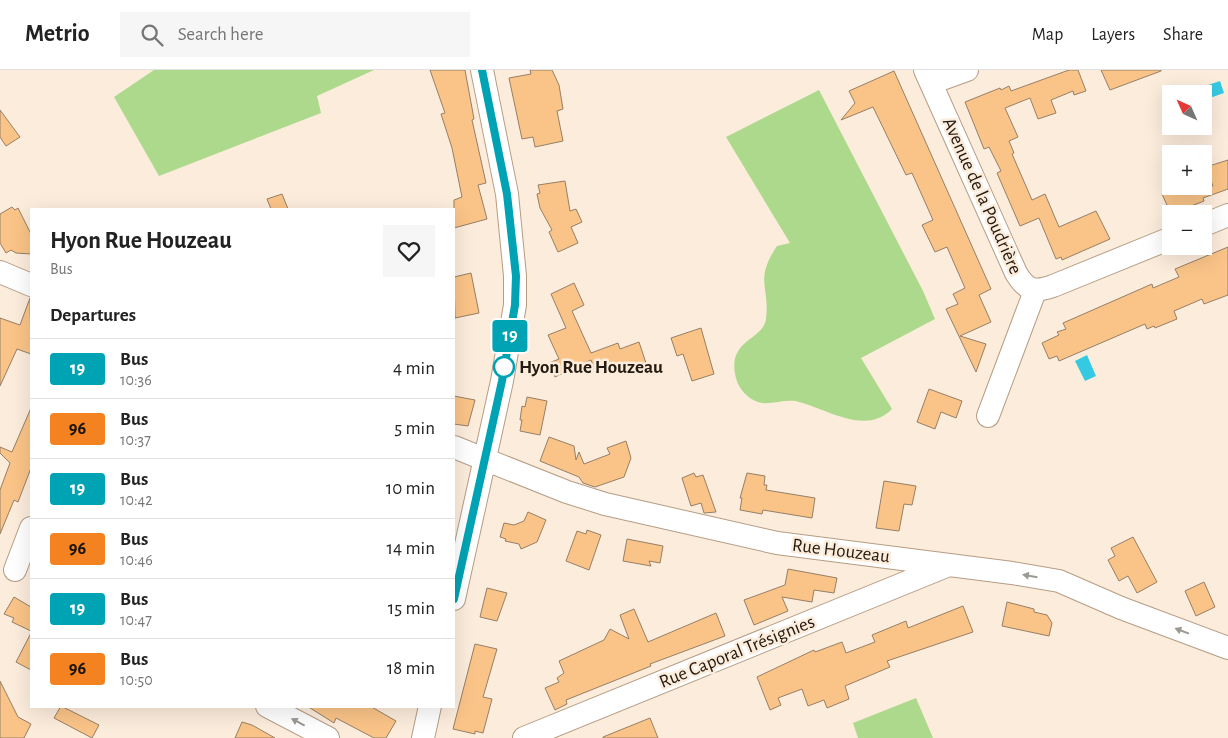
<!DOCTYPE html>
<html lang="en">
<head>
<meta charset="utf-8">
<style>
	body { margin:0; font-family:"Alegreya Sans",sans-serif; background:#f6f6f6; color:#222; height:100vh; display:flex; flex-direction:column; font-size:19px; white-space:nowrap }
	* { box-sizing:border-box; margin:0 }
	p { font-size:16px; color:#767676 }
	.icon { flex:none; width:28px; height:28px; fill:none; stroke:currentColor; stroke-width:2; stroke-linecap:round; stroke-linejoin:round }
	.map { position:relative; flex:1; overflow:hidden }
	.panel { position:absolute; left:30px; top:138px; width:425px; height:500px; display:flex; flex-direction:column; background:#fff; border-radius:0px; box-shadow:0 5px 20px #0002 }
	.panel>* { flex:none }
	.badge { padding:0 10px; border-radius:4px; font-size:18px; line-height:32px }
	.needle { width:32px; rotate:315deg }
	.buttons { position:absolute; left:1162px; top:15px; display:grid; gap:10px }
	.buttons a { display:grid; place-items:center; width:50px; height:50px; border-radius:0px; background:#fff; box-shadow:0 5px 20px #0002; font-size:25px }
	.map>.badge { position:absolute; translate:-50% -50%; box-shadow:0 0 0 2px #fff }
	h2 { padding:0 20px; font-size:19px; line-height:45px }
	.round { display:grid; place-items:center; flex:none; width:52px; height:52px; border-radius:0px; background:#f6f6f6 }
	.headline { display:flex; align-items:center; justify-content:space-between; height:85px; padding:0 20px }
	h1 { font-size:24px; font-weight:600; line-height:38px }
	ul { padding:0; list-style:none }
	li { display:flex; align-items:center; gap:15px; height:60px; padding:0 20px; border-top:1px solid #e0e0e0 }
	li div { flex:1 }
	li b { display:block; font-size:19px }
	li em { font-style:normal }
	li .badge { min-width:55px; font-weight:700; text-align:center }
	header { display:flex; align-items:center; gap:30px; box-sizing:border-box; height:70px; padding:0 25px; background:#fff; border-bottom:1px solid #e0e0e0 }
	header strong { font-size:24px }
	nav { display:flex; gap:28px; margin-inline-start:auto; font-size:18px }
	.search { width:350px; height:45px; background:#f6f6f6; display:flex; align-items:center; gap:12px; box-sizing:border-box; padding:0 18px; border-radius:0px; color:#767676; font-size:19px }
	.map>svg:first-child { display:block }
	.green { fill:#add98d }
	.water { fill:#36c9e2 }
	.building { fill:#fac488; stroke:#967f66 }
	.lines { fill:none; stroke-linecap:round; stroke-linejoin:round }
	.minor-casing { stroke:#b59d84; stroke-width:24 }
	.minor { stroke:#fff; stroke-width:22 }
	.oneway { fill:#9c9893 }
	.line-casing { stroke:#fff; stroke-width:11 }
	.line { stroke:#00a3b4; stroke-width:8 }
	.stop-dot { fill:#fff; stroke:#00a3b4; stroke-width:2.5 }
	.labels { text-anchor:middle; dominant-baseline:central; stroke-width:5; stroke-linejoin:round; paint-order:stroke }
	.street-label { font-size:19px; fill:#231a10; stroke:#fcecdc }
	.stop-label { font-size:19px; font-weight:bold; fill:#231a10; stroke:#fcecdc; text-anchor:start }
</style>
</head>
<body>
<header>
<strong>Metrio</strong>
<div class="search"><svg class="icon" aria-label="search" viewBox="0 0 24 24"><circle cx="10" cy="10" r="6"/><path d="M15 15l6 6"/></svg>Search here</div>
<nav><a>Map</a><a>Layers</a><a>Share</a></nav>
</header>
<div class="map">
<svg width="1228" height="668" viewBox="0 0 1228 668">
	<rect width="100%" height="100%" fill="#fcecdc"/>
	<path class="green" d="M154 0H374L317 26 321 43 159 106 114 27Z
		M819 20 923 221 935 249 861 288 892 339C866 366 827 339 799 332 786 328 770 336 758 332 748 329 738 318 736 308 726 269 763 271 766 249 770 216 754 210 777 176L790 173 726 67Z
		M916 628 933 668H858L853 653Z"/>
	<path class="water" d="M1220 11 1224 23 1204 30V24H1191L1190 21Z
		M1087 285 1096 306 1085 311 1075 291Z"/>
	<path class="building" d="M430 0H465L474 49 472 50 486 113 478 115 487 149 454 158V130L462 127 452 78 441 44 445 43Z
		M530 0H552L559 15 563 39 557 41 563 71 535 77 533 67 522 69 509 8 531 4Z
		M1069 0H1078L1086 21 1074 25 1073 21 1051 30 1056 43 1038 49 1030 28 1005 38 1018 67 1009 71 1014 83 1012 84 1032 130 1045 124 1059 157 1096 141 1110 169 1062 190 1061 187 1056 189 1039 148 1020 156 997 103 1001 101 989 77 984 79 965 32 1000 18 1001 20 1009 16 1011 21Z
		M1101 0H1161V1L1110 20Z
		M894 1 991 219 979 225 991 252 960 266 986 274 976 302 946 239 958 234 953 224 965 218 947 177 935 182 922 155 933 150 912 103 906 105 873 37 841 50 855 33 849 21Z
		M0 40 20 67 6 76 0 67Z
		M1228 90V119L1203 128 1204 131 1171 144 1162 124 1180 116H1213L1206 97Z
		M565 111 570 141 576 139 582 152 571 157 578 173 558 182 549 162 552 160 540 138 537 124 540 123 538 115Z
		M282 124 288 139H271L267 129Z
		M12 137 15 140 18 138 31 164V184L16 183 11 180 6 183 0 173V144Z
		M1228 177V225L1204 234 1202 229 1174 241 1177 249 1155 258 1154 256 1147 259 1145 254 1059 291 1057 286 1049 289 1042 273 1059 265 1057 262 1066 259 1063 253 1152 214 1153 218 1179 207 1175 199Z
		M471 203 479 243 455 248 454 207Z
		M574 213 584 235 572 241 591 283 618 273 620 279 639 272 646 293 632 298 630 292 596 304 591 290 555 307 549 293 559 289 548 265 566 258 551 224Z
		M30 228 31 284 17 279 0 316V248L20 255Z
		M701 258 714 304 692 311 683 284 677 286 671 268Z
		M929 319 962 331 956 348 941 342 935 359 917 352Z
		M454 326 475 330 468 356 454 354Z
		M527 327 547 331 540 365 520 361 522 350H520L522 336 525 337Z
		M31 338V398L18 432 14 430 0 464V420L10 393 0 383V377L12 382Z
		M549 367 574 376 576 390 579 382 584 394 610 384 607 378 626 371 631 388 624 407 595 417 583 413 579 407 540 391Z
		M694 403 696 407 703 405 716 442 704 443 701 433 691 436 682 408Z
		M747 403 765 406 764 415H767L766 420 815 428 812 448 763 440 762 444 740 440 742 428H740Z
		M884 411 916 416 912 435 904 434 899 461 876 458Z
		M528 442 546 450 537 472 521 479 519 474 505 471 506 469 500 467 504 453 514 455 524 451Z
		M587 460 601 465 589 500 566 491 577 461 586 464Z
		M1133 467 1157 512 1137 523 1128 506 1119 511 1108 490 1115 486 1111 478Z
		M627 469 663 476 660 493 649 491 651 496 623 491Z
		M788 499 837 508 834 523 814 520 812 532 782 527 788 541 754 555 744 530 785 515Z
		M1204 512 1215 537 1196 546 1185 521Z
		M487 518 507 523 497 551 480 547Z
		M14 527 31 537V561L12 552 14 548 4 544Z
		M1007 532 1034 539V542L1047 545 1052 553 1049 566 1002 556Z
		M963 536 973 562 887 591 890 597 845 616 849 629 827 638 824 630 808 636 802 619 778 628 781 635 770 640 757 607 814 580 815 582 842 572 846 583 875 572 872 565 906 551 908 558Z
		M634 539 648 572 716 543 725 566 650 594 651 596 566 630 567 634 555 640 545 618 559 612 557 608 564 603 559 591 604 570 610 559 629 569 620 545Z
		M31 563V600L16 592Z
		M475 574 497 579 483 627 492 629 483 663 475 661V664L453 659Z
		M0 611 18 647 31 654 24 668H0Z
		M61 636 99 655 92 668 54 648Z
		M307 636H370L396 651 386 668H374L336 648 334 653Z
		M650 648 658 668H603V667Z
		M242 652 252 655 275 668H235Z"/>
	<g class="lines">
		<g class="minor-casing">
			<path id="minor" d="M925 0 1016 203C1026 220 1034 223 1053 216L1171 168
				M931 13 967 0
				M1204 155 1228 145
				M0 202 31 215
				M988 346 1035 221
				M454 377 567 422 605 434 777 473 1012 503 1059 511 1121 538 1228 578
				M15 500 31 458
				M454 529 502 311 515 235V206L507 124 482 0
				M267 636 328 668
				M423 668 430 636
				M524 668 949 495"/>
		</g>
		<use href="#minor" class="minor"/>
	</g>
	<defs><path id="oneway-solid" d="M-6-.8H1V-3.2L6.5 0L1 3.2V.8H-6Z" transform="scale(1.25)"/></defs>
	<g class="oneway">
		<use href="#oneway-solid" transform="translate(1030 506) rotate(-170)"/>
		<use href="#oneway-solid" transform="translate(1182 561) rotate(-159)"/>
		<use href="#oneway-solid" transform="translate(298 652) rotate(-152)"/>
	</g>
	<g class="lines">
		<g class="line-casing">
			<path id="line" d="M454 529 502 311 515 235 516 206 507 124 482 0"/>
		</g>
		<use href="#line" class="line"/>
	</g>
	<circle class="stop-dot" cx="504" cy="297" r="10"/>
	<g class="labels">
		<g class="street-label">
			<text transform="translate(982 126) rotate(66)">Avenue de la Poudrière</text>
			<text transform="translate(841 481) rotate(7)">Rue Houzeau</text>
			<text transform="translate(737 582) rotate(-22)">Rue Caporal Trésignies</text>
		</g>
		<g class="stop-label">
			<text x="519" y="297">Hyon Rue Houzeau</text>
		</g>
	</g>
</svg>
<div class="buttons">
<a><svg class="needle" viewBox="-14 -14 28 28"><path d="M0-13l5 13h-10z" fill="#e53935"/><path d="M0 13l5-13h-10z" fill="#767676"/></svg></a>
<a>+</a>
<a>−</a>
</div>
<b class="badge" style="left:510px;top:266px;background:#00a3b4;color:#fff">19</b>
<section class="panel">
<div class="headline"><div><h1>Hyon Rue Houzeau</h1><p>Bus</p></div><a class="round"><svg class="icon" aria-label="heart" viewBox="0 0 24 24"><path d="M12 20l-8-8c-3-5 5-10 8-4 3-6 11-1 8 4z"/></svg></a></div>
<h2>Departures</h2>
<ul>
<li><span class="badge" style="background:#00a3b4;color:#fff">19</span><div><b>Bus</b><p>10:36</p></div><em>4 min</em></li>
<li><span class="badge" style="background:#f58220;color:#111">96</span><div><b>Bus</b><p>10:37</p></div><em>5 min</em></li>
<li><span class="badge" style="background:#00a3b4;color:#fff">19</span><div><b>Bus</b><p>10:42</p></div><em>10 min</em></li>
<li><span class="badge" style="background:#f58220;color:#111">96</span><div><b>Bus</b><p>10:46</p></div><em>14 min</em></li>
<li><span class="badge" style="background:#00a3b4;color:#fff">19</span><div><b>Bus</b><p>10:47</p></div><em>15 min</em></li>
<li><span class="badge" style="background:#f58220;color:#111">96</span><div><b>Bus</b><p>10:50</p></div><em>18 min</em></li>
</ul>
</section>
</div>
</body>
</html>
